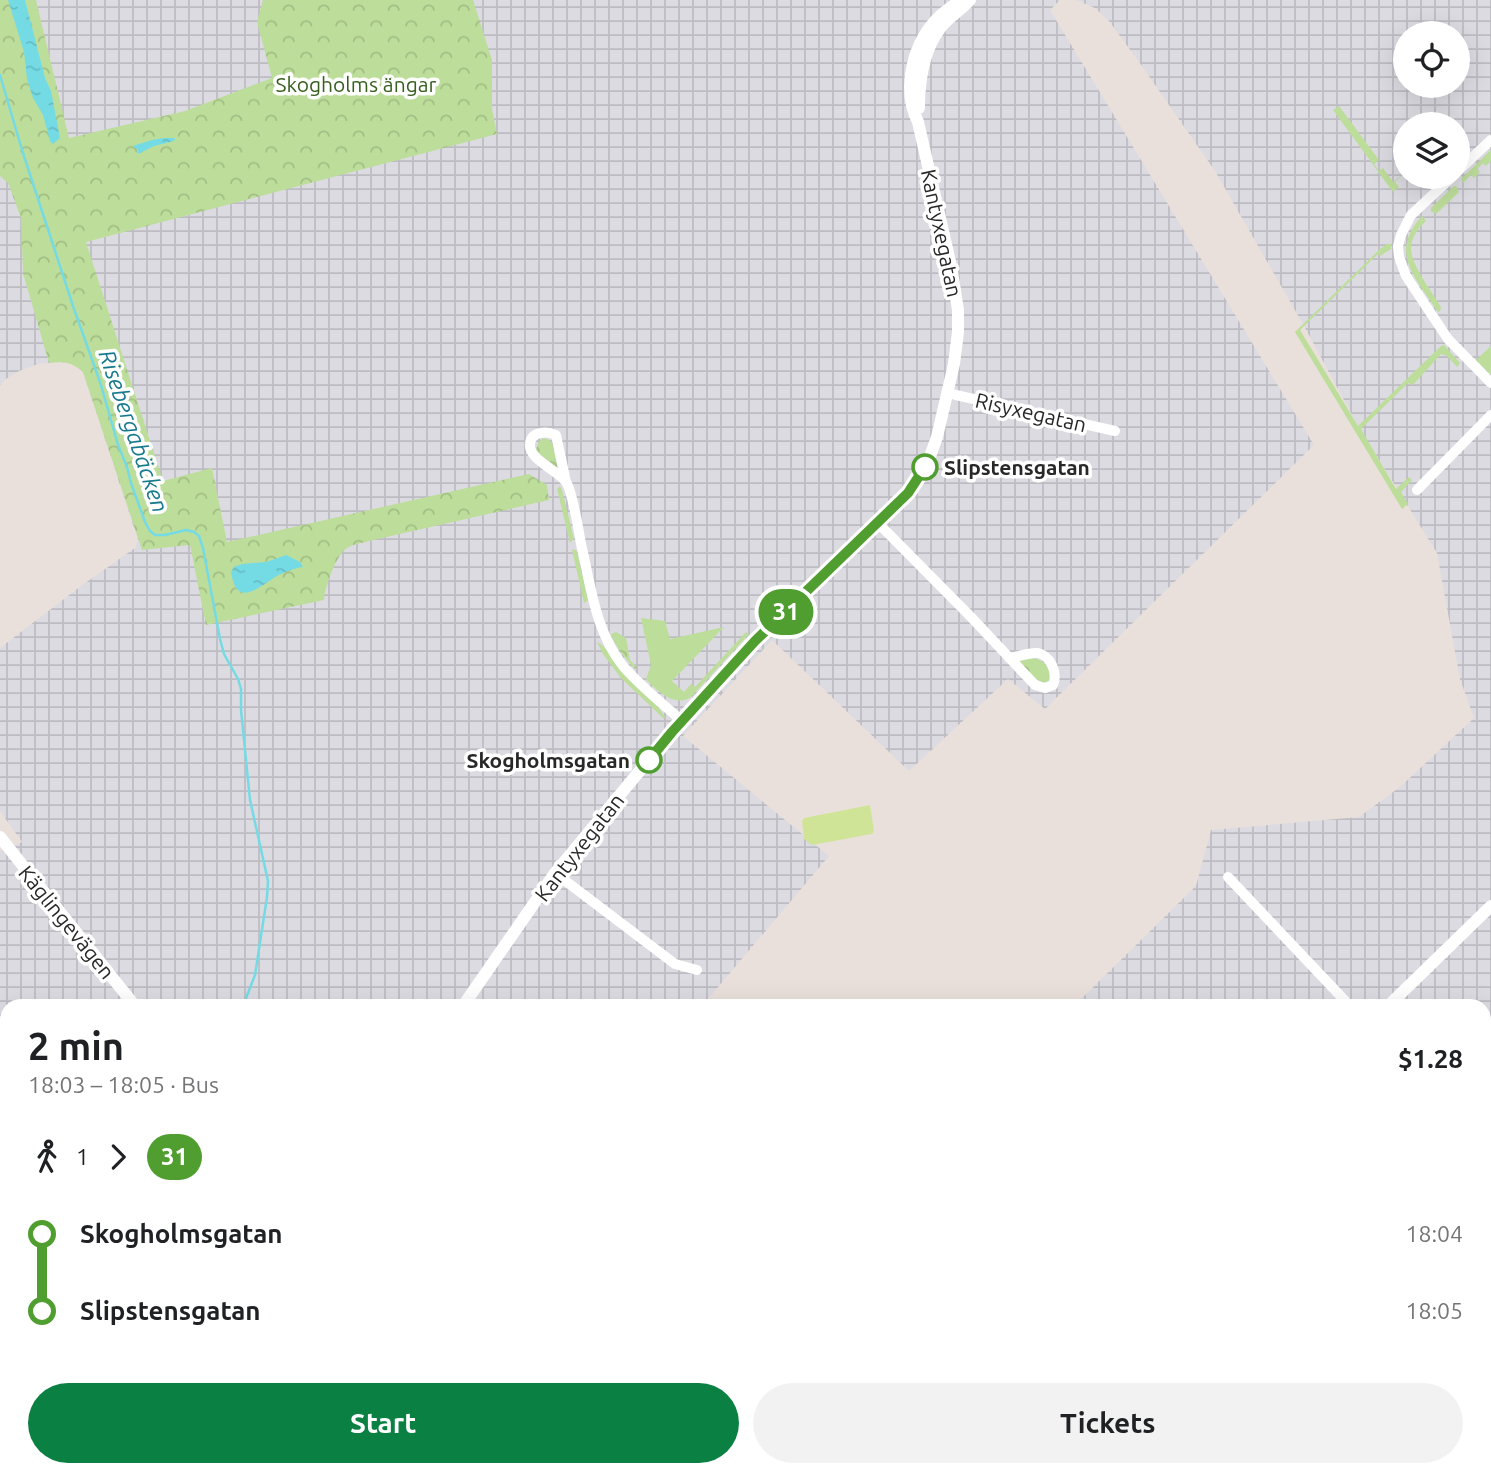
<!DOCTYPE html>
<html lang="en">
<head>
<meta charset="utf-8">
<style>
	body { margin:0; font-family:Ubuntu,sans-serif; background:#f2f2f2; color:#202124; height:100vh; display:flex; flex-direction:column; font-size:26px; white-space:nowrap }
	* { box-sizing:border-box; margin:0 }
	p { font-size:23px; color:#757577 }
	.icon { flex:none; width:38px; height:38px; fill:none; stroke:currentColor; stroke-width:2; stroke-linecap:round; stroke-linejoin:round }
	.map { position:relative; flex:1; overflow:hidden }
	.side { position:absolute; left:0px; top:999px; width:1491px; height:478px; display:flex; flex-direction:column; background:#fff; border-radius:21px 21px 0 0; box-shadow:0 7px 28px #0002 }
	.side>* { flex:none }
	.badge { padding:0 14px; border-radius:23px; font-size:24px; line-height:46px }
	.controls { position:absolute; left:1393px; top:21px; display:grid; gap:14px }
	.controls a { display:grid; place-items:center; width:77px; height:77px; border-radius:50%; background:#fff; box-shadow:0 7px 28px #0002; font-size:35px }
	.map>.badge { position:absolute; translate:-50% -50%; box-shadow:0 0 0 4px #fff }
	.legs { display:flex; align-items:center; gap:10px; height:77px; padding:0 28px; font-size:23px }
	.legs p { margin-inline-start:auto }
	.headline { display:flex; align-items:center; justify-content:space-between; height:119px; padding:0 28px }
	h1 { font-size:38px; font-weight:600; line-height:52px }
	.primary-button { display:flex; gap:14px; margin-top:auto; padding:14px 28px }
	.primary-button a { flex:1; height:80px; border-radius:42px; background:#0b8043; color:#fff; font-size:28px; font-weight:600; line-height:80px; text-align:center }
	.primary-button a+a { background:#f2f2f2; color:#202124 }
	ul { padding:0 28px; list-style:none }
	li { display:flex; align-items:center; gap:24px; height:77px; font-size:26px }
	li i { display:grid; place-items:center; width:10px; height:100%; margin:0 9px; background:currentColor }
	li i::after { content:''; width:18px; height:18px; margin:-9px; border:5px solid; border-radius:50%; background:#fff }
	li p { margin-inline-start:auto }
	li:first-child i { background:linear-gradient(#0000 50%,currentColor 0) }
	li:last-child i { background:linear-gradient(currentColor 50%,#0000 0) }
	.map>svg:first-child { display:block }
	.industrial { fill:url(#industrial-grid); fill-rule:evenodd }
	.grass { fill:#bddd9a }
	.park { fill:url(#park-crowns) }
	.pitch { fill:#d0e497 }
	.water { fill:url(#water-ripples) }
	.lines { fill:none; stroke-linecap:round; stroke-linejoin:round }
	.stream { stroke:#74dbe5; stroke-width:2.5 }
	.minor { stroke:#fff; stroke-width:10 }
	.tertiary { stroke:#fff; stroke-width:12 }
	.secondary { stroke:#fff; stroke-width:12 }
	.motorway { stroke:#f2845d; stroke-width:18 }
	.line-1-casing { stroke:#fff; stroke-width:16 }
	.line-1 { stroke:#509e2f; stroke-width:10 }
	.stop-1-dot { fill:#fff; stroke:#509e2f; stroke-width:3.5 }
	.labels { text-anchor:middle; dominant-baseline:central; stroke-width:7; stroke-linejoin:round; paint-order:stroke }
	.park-label { font-size:21px; fill:#375f1e; stroke:#fff }
	.street-label { font-size:21px; fill:#282828; stroke:#fff }
	.stop-label { font-size:21px; font-weight:bold; fill:#282828; stroke:#fff; text-anchor:start }
	.water-label { font-size:23px; font-style:italic; fill:#16798e; stroke:#fff }
</style>
</head>
<body>
<div class="map">
<svg width="1491" height="1476" viewBox="0 0 1491 1476">
	<defs>
		<pattern id="industrial-grid" width="8" height="8" patternUnits="userSpaceOnUse" patternTransform="scale(1.75)"><rect width="8" height="8" fill="#dcdbe2"/><path d="M0 4h8M4 0v8" fill="none" stroke="#bdbcc2"/></pattern>
		<pattern id="park-crowns" width="20" height="18" patternUnits="userSpaceOnUse" patternTransform="scale(1.75)"><rect width="20" height="18" fill="#bddd9a"/><path d="M2 6a3 3 0 1 1 6 0M12 15a3 3 0 1 1 6 0" fill="none" stroke="#a2be85"/></pattern>
		<pattern id="water-ripples" width="26" height="14" patternUnits="userSpaceOnUse" patternTransform="scale(1.75)"><rect width="26" height="14" fill="#74dbe5"/><path d="M2 4q2-2 4 0t4 0M15 11q2-2 4 0t4 0" fill="none" stroke="#64bcc4"/></pattern>
	</defs>
	<rect width="100%" height="100%" fill="#eae0db"/>
	<path class="industrial" d="M0 0H1060L1050 10 1314 445 1045 709 1008 679 909 771 772 640 683 736 829 856 702 1006H7V1470H296L294 1476H0V851L22 842 0 811V648L81 586 135 548 138 540 83 372 75 365 61 362 38 364 19 371 6 379 0 385Z
		M1076 0H1491V1476H754L755 1470H1484V1006H1076L1079 1001 1196 886 1211 830 1359 817 1400 787 1474 718 1460 679 1437 553 1358 426 1304 326 1215 171 1139 62 1109 21 1095 8ZM1405 33H1458V86H1405ZM1405 124H1458V177H1405Z
		M325 1470H641L649 1476H324Z"/>
	<path class="grass" d="M1339 106 1379 160 1374 164 1379 171 1383 168 1393 182 1405 173 1395 182 1399 187 1393 192 1333 110Z
		M1491 150V161L1486 166 1483 163 1477 169 1480 172 1474 178 1471 175 1463 183 1461 179Z
		M1454 186 1458 187 1457 189 1459 192 1436 214 1431 211V208Z
		M1422 216 1426 221C1404 242 1409 255 1423 279 1429 288 1435 298 1441 307L1440 311 1438 312C1416 278 1388 253 1422 216Z
		M1387 244H1391V249L1380 256 1378 254 1300 330 1358 426 1441 346 1444 345 1460 363 1457 367 1447 356 1441 354 1413 385 1408 383 1361 429 1396 489 1409 477 1412 480 1401 492 1408 504 1402 509 1295 332 1380 249Z
		M1491 346V375L1476 360Z
		M560 486 562 490 574 539 570 543 557 489Z
		M573 549 577 551 588 600 584 603 572 550Z
		M641 618 665 621 670 639 724 627 672 681 684 692 691 684 695 687 746 632 749 634 691 697C676 708 656 691 646 679L651 665Z
		M597 642C607 646 611 659 618 667 632 685 653 697 665 717L664 719 621 678 603 654Z"/>
	<path class="park" d="M0 0H36L69 138 185 111 272 78 257 22 263 0H473L492 60V109L497 134 86 242 163 481 212 468 227 542 529 474 547 485 549 500 369 541C363 543 353 544 347 548 336 555 325 587 324 600L206 625 190 545 142 550 83 372C72 362 64 361 49 363L23 273 21 218 8 183 0 176Z
		M543 438 547 439 552 442 558 468 538 453 536 450 538 443Z
		M616 632 626 638 630 660 637 667 635 669C625 658 616 648 611 634Z
		M1033 658C1042 659 1048 666 1052 675L1048 682C1036 684 1027 670 1019 661Z"/>
	<path class="pitch" d="M870 805 874 831 872 834 812 845 804 839 802 821 804 818Z"/>
	<path class="water" d="M8 0H25L45 78 51 91 60 138 53 144 50 141 43 115 33 98 27 79 24 52Z
		M163 138H175L174 141 154 146 138 154V150L133 146 152 140Z
		M286 555 300 562 303 567C295 568 288 571 281 574 263 582 237 613 231 572L234 567 242 564 266 562Z"/>
	<g class="lines">
		<path class="stream" d="M0 75 22 150 73 306 101 385 118 445 127 467 131 483 145 522 150 531 155 535H165L186 530 194 532 199 536 203 548 220 639 224 654 238 679 241 689V710L250 800 268 881 267 897 255 975 243 1006
			M0 1235 7 1230"/>
		<path class="minor" d="M1458 171 1491 140
			M1452 177 1411 215 1401 235 1398 246 1399 257 1406 276 1448 339 1491 383
			M947 393 1115 431
			M566 482 556 435C547 431 531 431 530 444 528 459 558 471 566 482 572 490 579 532 581 544 591 586 595 631 623 666 640 686 662 703 682 721
			M1417 490 1491 415
			M877 522 971 617 1035 685 1045 688 1053 685C1058 673 1051 656 1038 653 1029 652 1018 657 1009 658
			M555 873 675 964 697 970
			M1228 877 1350 1006
			M1484 1144 1491 1152
			M0 1367 7 1366
			M1484 1407 1491 1400
			M761 1476 763 1470
			M1424 1476 1429 1470"/>
		<path class="tertiary" d="M919 108C919 80 923 50 941 27 949 17 961 10 970 0
			M463 1006 555 873 672 732 755 641 908 493 928 462 937 437 954 364 958 332V310L951 266 918 122C901 88 913 41 941 15 948 9 955 3 964 0
			M628 1470 635 1476"/>
		<path class="secondary" d="M0 837 135 1006
			M1388 1006 1491 906
			M999 1476 1003 1470"/>
		<path class="motorway" d="M303 1476 305 1470"/>
	</g>
	<g class="lines">
		<g class="line-1-casing">
			<path id="line-1" d="M649 760 672 732 755 641 908 493 925 467"/>
		</g>
		<use href="#line-1" class="line-1"/>
	</g>
	<g class="stop-1-dot">
		<circle cx="925" cy="467" r="12"/>
		<circle cx="649" cy="760" r="12"/>
	</g>
	<g class="labels">
		<g class="park-label">
			<text x="356" y="84">Skogholms ängar</text>
		</g>
		<g class="street-label">
			<text transform="translate(942 233) rotate(78)">Kantyxegatan</text>
			<text transform="translate(1031 412) rotate(13)">Risyxegatan</text>
			<text transform="translate(579 847) rotate(-52)">Kantyxegatan</text>
			<text transform="translate(67 922) rotate(51)">Käglingevägen</text>
		</g>
		<g class="stop-label">
			<text x="944" y="467">Slipstensgatan</text>
			<text x="630" y="760" text-anchor="end">Skogholmsgatan</text>
		</g>
		<g class="water-label">
			<text transform="translate(134 431) rotate(71)">Risebergabäcken</text>
		</g>
	</g>
</svg>
<div class="controls">
<a><svg class="icon" aria-label="locate" viewBox="0 0 24 24"><circle cx="12" cy="12" r="6"/><path d="M12 2v4M12 18v4M2 12h4M18 12h4"/></svg></a>
<a><svg class="icon" aria-label="layers" viewBox="0 0 24 24"><path d="M12 4l9 5-9 5-9-5zM3 14l9 5 9-5"/></svg></a>
</div>
<b class="badge" style="left:786px;top:612px;background:#509e2f;color:#fff">31</b>
<section class="side">
<div class="headline"><div><h1>2 min</h1><p>18:03 – 18:05 · Bus</p></div><b>$1.28</b></div>
<div class="legs"><svg class="icon" aria-label="walk" viewBox="0 0 24 24"><circle cx="13" cy="4" r="2"/><path d="M13 8l-2 6 4 7M11 14l-3 7M7 12l3-4h3l4 4"/></svg>1<svg class="icon" aria-label="forward" viewBox="0 0 24 24"><path d="M9 5l7 7-7 7"/></svg><b class="badge" style="background:#509e2f;color:#fff">31</b></div>
<ul>
<li><i style="color:#509e2f"></i><b>Skogholmsgatan</b><p>18:04</p></li>
<li><i style="color:#509e2f"></i><b>Slipstensgatan</b><p>18:05</p></li>
</ul>
<div class="primary-button"><a>Start</a><a>Tickets</a></div>
</section>
</div>
</body>
</html>
